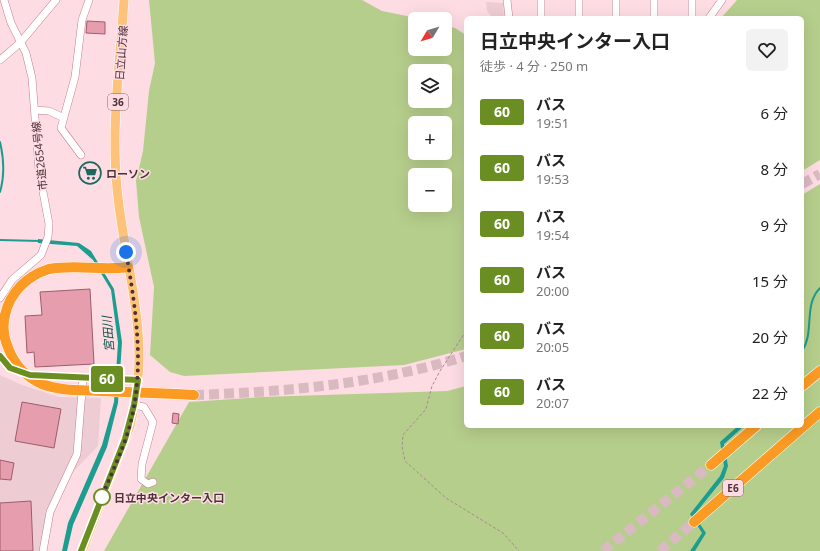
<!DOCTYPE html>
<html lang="ja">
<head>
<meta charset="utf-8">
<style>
	body { margin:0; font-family:"Noto Sans","Noto Sans JP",sans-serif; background:#f2f2f2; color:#222; height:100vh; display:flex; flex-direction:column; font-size:15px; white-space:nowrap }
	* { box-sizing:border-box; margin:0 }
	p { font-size:13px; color:#767676 }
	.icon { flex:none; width:22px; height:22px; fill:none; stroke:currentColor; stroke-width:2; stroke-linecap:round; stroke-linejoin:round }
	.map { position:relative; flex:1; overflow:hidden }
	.details { position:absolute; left:464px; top:16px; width:340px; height:412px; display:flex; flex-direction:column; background:#fff; border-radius:6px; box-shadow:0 4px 16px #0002 }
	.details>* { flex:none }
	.badge { padding:0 8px; border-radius:3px; font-size:14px; line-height:26px }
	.needle { width:26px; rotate:232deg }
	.fabs { position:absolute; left:408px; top:12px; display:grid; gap:8px }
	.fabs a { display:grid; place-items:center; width:44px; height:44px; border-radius:6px; background:#fff; box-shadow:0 4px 16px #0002; font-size:20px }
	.you { position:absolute; width:20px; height:20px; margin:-10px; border:3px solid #fff; border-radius:50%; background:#1a73e8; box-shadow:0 0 0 6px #1a73e833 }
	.map>.badge { position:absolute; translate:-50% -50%; box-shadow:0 0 0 2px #fff }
	.round { display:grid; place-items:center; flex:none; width:42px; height:42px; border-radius:6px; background:#f2f2f2 }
	.head { display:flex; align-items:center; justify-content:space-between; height:68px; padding:0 16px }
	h1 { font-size:19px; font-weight:700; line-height:30px }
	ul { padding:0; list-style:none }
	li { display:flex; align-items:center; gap:12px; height:56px; padding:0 16px }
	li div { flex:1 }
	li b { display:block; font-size:15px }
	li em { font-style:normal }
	li .badge { min-width:44px; font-weight:700; text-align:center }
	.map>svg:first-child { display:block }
	.built { fill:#eeccd3 }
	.green { fill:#b6ce8c; fill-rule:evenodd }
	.water { fill:#1d9d90 }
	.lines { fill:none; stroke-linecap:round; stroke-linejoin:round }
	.stream { stroke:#1d9d90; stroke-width:2 }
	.building { fill:#e69eae; stroke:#9e5c6c }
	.highway-tunnel { stroke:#dabac1; stroke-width:10; stroke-dasharray:10 5; stroke-linecap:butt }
	.minor-casing { stroke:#c37e8e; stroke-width:8 }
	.major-casing { stroke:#fff; stroke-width:10 }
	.highway-casing { stroke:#fff; stroke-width:11 }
	.path { stroke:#a88990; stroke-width:1; stroke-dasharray:3 2; stroke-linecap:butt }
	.minor { stroke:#fff; stroke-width:7 }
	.major { stroke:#fdc37b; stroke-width:9 }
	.highway { stroke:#fc9b23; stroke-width:10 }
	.highway-bridge-casing { stroke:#fff; stroke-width:11; stroke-linecap:butt }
	.highway-bridge { stroke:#fc9b23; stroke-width:10 }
	.line-casing { stroke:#fff; stroke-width:9 }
	.line { stroke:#6b8e23; stroke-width:6 }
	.walk { stroke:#4e3037; stroke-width:4; stroke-dasharray:0 7.2 }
	.stop-dot { fill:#fff; stroke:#6b8e23; stroke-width:2 }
	.labels { text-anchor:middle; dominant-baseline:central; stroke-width:3; stroke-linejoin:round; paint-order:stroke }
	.shield { fill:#fddde3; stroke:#82646b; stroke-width:1 }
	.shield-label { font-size:10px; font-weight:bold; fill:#4e3037 }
	.street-label { font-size:11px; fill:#4e3037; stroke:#fddde3 }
	.poi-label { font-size:11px; font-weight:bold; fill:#4e3037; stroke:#fddde3; text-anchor:start }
	.stop-label { font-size:11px; font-weight:bold; fill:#4e3037; stroke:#fddde3; text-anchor:start }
	.water-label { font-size:12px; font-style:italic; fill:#0e514a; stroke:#fddde3 }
</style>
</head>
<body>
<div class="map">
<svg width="820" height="551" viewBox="0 0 820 551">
	<rect width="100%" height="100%" fill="#fddde3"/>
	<path class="built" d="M486 2 503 3 504 18H493L487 11Z
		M0 375 22 385 59 397 101 398 98 446 73 472 53 513 47 551H0Z"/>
	<path class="green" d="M149 0H362L382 11 422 19H415V49H445V25L455 28 466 35V349L404 365 184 376 170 372 150 355 154 287 139 217 136 181 143 151 149 91 155 63ZM415 71H445V101H415ZM415 123H445V153H415ZM415 175H445V205H415Z
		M737 0H820V160L802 171V18H721Z
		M820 184V551H104L189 402 262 397 447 391 466 386V426H802V195Z"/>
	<path class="water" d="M38 239 79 243 91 251 114 289 122 342 118 403 107 447 73 525 67 551H62L68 523 102 445 114 402 118 343 111 290 93 260 77 246 38 243Z
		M738 426H744L724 444 728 466 724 478 694 515 706 533 695 551H690L702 533 690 514 720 476 724 466 720 442Z"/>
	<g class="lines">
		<path class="stream" d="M0 142C4 159 5 175 0 192
			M0 240 40 241
			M802 351C815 332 803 305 820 288"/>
	</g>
	<path class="building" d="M87 21 105 22V34L86 33Z
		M95 164 100 173 84 182 79 173Z
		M90 289 94 364 35 367 34 352 27 353 25 316 42 315 40 292Z
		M22 402 61 409 54 448 15 441Z
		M173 413 179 414 178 424 172 423Z
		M0 460 14 463 11 480 0 479Z
		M31 501 33 551H0V503Z"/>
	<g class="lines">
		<path class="highway-tunnel" d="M802 184 820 174
			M194 395C286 392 377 384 466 356
			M603 551 711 465
			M660 551 694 522"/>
		<g class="minor-casing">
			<path id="minor" d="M507 0 509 18
				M541 0V18
				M692 0V18
				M579 18V0
				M616 18V0
				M654 18V0
				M709 18 722 0
				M0 60 20 43 56 0
				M35 110 49 111 64 118
				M81 155 61 128 75 77 82 20 89 0
				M0 298 12 280 41 255 48 237 49 224 39 170 32 78 26 53 11 23 4 0
				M0 356 10 368 30 375 138 380
				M134 405 144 407 153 422 142 464 141 479 148 484 153 482
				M43 551 50 512 77 454 83 378"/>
		</g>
		<g class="major-casing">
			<path id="major" d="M82 551 130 426C135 403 139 380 139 357 139 300 122 244 117 188 111 126 120 62 124 0"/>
		</g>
		<g class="highway-casing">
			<path id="highway" d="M49 269C76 264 102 271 128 267
				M802 386 820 371
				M176 394 194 395
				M711 465 756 426
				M694 522 820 412"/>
		</g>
		<path class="path" d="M466 331 440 371 432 386 426 409 403 435 402 447 405 461 446 498 503 533 519 551"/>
		<use href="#minor" class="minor"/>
		<use href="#major" class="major"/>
		<use href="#highway" class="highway"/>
		<g class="highway-bridge-casing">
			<path id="highway-bridge" d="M49 269C27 276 10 292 5 315 2 327 4 339 9 350 15 365 27 378 42 384 60 391 81 390 100 391 125 392 150 393 176 394"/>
		</g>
		<use href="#highway-bridge" class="highway-bridge"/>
	</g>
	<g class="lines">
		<g class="line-casing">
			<path id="line" d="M0 356 10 368 30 375 138 380 134 405 125 439 81 551"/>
		</g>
		<use href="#line" class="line"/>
		<path class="walk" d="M102 497 101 499C111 474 123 450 130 425 145 367 136 310 126 252"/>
	</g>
	<defs>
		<g id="supermarket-ring" transform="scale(1.15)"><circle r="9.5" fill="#fddde3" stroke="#1e6860" stroke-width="1.5"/><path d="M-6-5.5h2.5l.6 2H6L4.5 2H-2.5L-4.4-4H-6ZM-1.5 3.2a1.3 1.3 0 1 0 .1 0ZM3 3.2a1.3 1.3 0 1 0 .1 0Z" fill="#1e6860"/></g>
	</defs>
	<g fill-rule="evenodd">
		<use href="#supermarket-ring" x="90" y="173"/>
	</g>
	<circle class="stop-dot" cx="102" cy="497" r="8"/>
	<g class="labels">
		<g class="shield">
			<rect x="108" y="94" width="20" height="16" rx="3"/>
			<rect x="723" y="480" width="20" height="16" rx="3"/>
		</g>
		<g class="shield-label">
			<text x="118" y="102">36</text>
			<text x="733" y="488">E6</text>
		</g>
		<g class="street-label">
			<text transform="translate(121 53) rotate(-86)">日立山方線</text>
			<text transform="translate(39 156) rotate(-96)">市道2654号線</text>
		</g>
		<g class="poi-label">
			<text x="106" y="173">ローソン</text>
		</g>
		<g class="stop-label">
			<text x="114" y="497">日立中央インター入口</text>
		</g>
		<g class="water-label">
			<text transform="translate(108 334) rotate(-95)">宮田川</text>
		</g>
	</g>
</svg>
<div class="fabs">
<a><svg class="needle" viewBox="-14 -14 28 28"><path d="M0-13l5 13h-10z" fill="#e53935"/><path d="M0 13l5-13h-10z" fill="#767676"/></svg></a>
<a><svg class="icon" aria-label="layers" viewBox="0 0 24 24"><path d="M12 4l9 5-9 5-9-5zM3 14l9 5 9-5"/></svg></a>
<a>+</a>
<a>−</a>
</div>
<div class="you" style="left:126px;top:252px"></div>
<b class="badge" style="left:107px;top:379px;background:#6b8e23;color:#fff">60</b>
<section class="details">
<div class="head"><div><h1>日立中央インター入口</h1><p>徒歩 · 4 分 · 250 m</p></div><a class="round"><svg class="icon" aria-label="heart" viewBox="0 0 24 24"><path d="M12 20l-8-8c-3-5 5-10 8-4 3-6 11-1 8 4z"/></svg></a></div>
<ul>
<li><span class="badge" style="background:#6b8e23;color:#fff">60</span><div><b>バス</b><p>19:51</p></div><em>6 分</em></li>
<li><span class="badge" style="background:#6b8e23;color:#fff">60</span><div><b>バス</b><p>19:53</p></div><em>8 分</em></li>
<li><span class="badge" style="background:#6b8e23;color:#fff">60</span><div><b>バス</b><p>19:54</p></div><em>9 分</em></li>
<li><span class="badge" style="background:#6b8e23;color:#fff">60</span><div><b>バス</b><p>20:00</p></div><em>15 分</em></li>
<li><span class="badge" style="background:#6b8e23;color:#fff">60</span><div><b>バス</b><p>20:05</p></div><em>20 分</em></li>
<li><span class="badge" style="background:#6b8e23;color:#fff">60</span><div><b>バス</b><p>20:07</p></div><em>22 分</em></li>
</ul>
</section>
</div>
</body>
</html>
